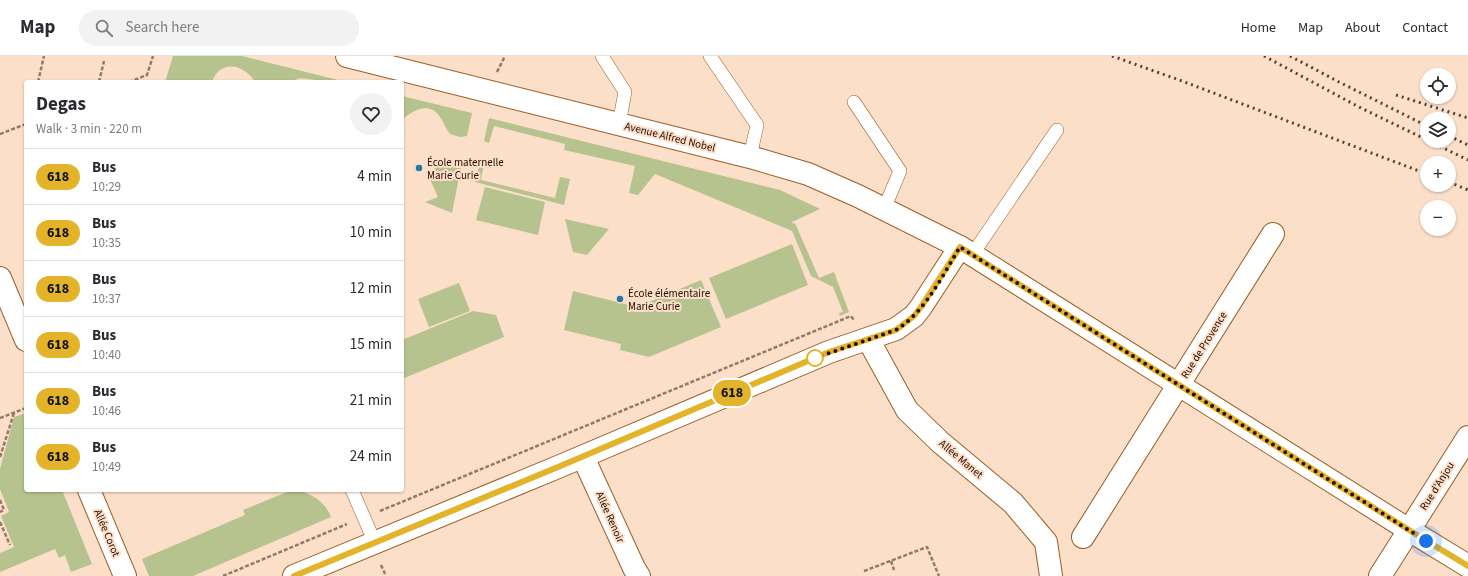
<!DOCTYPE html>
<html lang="en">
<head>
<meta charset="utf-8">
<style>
	body { margin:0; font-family:"Source Sans 3",sans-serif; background:#f2f2f3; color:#2b2b33; height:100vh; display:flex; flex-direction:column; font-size:15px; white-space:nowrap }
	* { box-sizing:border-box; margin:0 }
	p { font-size:13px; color:#7c7c81 }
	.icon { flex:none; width:22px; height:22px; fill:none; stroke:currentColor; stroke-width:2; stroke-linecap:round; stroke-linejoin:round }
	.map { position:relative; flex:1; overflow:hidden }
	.side { position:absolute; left:24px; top:24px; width:380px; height:412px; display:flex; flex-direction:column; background:#fff; border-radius:4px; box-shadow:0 1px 3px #0004 }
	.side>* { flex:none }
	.badge { padding:0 8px; border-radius:13px; font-size:14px; line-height:26px }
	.tools { position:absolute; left:1420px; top:12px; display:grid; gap:8px }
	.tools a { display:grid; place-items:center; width:36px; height:36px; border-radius:50%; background:#fff; box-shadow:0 1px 3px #0004; font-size:20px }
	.you { position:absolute; width:20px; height:20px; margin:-10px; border:3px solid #fff; border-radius:50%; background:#1a73e8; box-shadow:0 0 0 6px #1a73e833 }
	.map>.badge { position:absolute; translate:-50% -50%; box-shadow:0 0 0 2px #fff }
	.round { display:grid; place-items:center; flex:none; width:42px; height:42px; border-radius:21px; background:#f2f2f3 }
	.head { display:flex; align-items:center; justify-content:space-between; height:68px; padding:0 12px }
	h1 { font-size:19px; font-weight:700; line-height:30px }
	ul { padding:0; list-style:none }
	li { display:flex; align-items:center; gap:12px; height:56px; padding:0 12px; border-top:1px solid #e1e1e2 }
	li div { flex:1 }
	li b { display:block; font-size:15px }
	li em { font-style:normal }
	li .badge { min-width:44px; font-weight:700; text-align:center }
	header { display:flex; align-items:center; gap:24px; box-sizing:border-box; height:56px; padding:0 20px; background:#fff; border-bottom:1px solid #e1e1e2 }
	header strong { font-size:19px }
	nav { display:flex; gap:22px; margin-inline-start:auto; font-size:14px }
	.search { width:280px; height:36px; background:#f2f2f3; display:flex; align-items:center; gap:10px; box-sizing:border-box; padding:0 14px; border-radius:22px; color:#7c7c81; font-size:15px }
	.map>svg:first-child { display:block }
	.green { fill:#b7c38f }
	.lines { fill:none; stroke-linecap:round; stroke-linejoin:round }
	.service-casing { stroke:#9c5c23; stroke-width:14 }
	.minor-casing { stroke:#9c5c23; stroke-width:24 }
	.tertiary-casing { stroke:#9c5c23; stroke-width:24 }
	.path { stroke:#947968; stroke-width:2.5; stroke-dasharray:4 2; stroke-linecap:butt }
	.service { stroke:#fff; stroke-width:13 }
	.minor { stroke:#fff; stroke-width:22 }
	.tertiary { stroke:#fff; stroke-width:22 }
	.rail { stroke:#5a4031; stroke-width:3; stroke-dasharray:2 4; stroke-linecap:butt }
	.line-casing { stroke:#fff; stroke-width:9 }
	.line { stroke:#e3b32a; stroke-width:6 }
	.walk { stroke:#260d00; stroke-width:4; stroke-dasharray:0 7.2 }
	.poi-dot { fill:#2278a7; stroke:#fcdfc9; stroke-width:1.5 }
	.stop-dot { fill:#fff; stroke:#e3b32a; stroke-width:2 }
	.labels { text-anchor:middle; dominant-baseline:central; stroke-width:4; stroke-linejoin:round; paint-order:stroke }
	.street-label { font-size:11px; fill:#260d00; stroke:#fcdfc9 }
	.poi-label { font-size:11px; fill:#260d00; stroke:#fcdfc9; text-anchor:start }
</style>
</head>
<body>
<header>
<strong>Map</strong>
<div class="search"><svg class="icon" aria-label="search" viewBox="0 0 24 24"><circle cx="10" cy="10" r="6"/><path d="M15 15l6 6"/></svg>Search here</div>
<nav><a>Home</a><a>Map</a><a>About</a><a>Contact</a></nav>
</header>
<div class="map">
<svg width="1468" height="520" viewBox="0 0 1468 520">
	<rect width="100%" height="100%" fill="#fcdfc9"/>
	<path class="green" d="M173 0H242L346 26H332L300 22 289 26H255C244 8 220 3 212 26H165Z
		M402 40 472 57 467 80 460 81 450 78C445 72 444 66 440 61 430 45 413 54 402 64Z
		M489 62 780 134 820 153 792 166 793 168 795 167 819 222 834 216 849 256 840 260 839 257 843 256 833 231 811 220 792 175 655 118 638 139 629 137 635 110 564 94 565 88 494 70 489 87 484 85Z
		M454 105 462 106 452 157 425 146 438 141 428 119C435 111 444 106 454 105Z
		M480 106 484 107 481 124 555 142 560 121 570 123 564 149 475 126Z
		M485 131 545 146 538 179 476 164Z
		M565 163 609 173 587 199 573 196Z
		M792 188 808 229 726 263 709 222Z
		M701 224 721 271 649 301 620 294 621 288 564 274 573 235 637 251Z
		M459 227 470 255 429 271 418 243Z
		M473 255 496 259 504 281 402 323V284Z
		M26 357V434H62L92 508 71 516 65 499 59 502 55 493 0 516V497L14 491 1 460 9 456 0 433V413L14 361Z
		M295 434C311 437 325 445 331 461L193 520H149L142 503 245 459 243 454 287 436Z"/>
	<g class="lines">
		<g class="service-casing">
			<path id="service" d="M602 0 625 36 619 68
				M710 0 757 69 750 101
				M854 46 900 115 884 153
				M972 199 1057 74
				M352 434 375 487"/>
		</g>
		<g class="minor-casing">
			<path id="minor" d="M0 222 26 284
				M868 283 907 354 940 386 1013 447 1046 486 1051 520
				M583 401 634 512 639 520
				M89 434 125 520
				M1083 481 1273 178
				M294 520 558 411 829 296 896 273 914 260 921 251 960 191
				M1380 520 1468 381"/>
		</g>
		<g class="tertiary-casing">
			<path id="tertiary" d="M347 0 750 101 808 118 858 140 960 191 1409 474 1468 510"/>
		</g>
		<path class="path" d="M497 16 505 0
			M38 26 44 0
			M99 26 104 5
			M129 26 147 19 153 0
			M0 78 26 68
			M0 362 26 352
			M0 401 14 357
			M0 444 4 454 0 456
			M380 455 851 260 854 264
			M0 466 10 489
			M891 505 894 514
			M381 509 386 520
			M864 515 927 491 939 520
			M223 520 347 468"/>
		<use href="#service" class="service"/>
		<use href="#minor" class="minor"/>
		<use href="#tertiary" class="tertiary"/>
		<path class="rail" d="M1112 0 1182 25 1427 118
			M1264 0 1359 51 1427 84
			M1290 0 1339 26 1427 70
			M1396 39 1468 62
			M1449 80 1468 89
			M1429 85 1468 104
			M1449 126 1468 134"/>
	</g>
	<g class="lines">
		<g class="line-casing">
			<path id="line" d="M294 520 558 411 829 296 896 274 914 260 921 251 960 191 1409 474 1468 510"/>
		</g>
		<use href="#line" class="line"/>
		<path class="walk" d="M815 302 896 274C926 255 942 220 960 191L1426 485"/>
	</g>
	<g class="poi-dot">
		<circle cx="419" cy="112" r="4"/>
		<circle cx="620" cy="243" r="4"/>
	</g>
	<circle class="stop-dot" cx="815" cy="302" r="8"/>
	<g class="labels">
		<g class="street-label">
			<text transform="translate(670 81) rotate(14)">Avenue Alfred Nobel</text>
			<text transform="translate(1204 289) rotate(-58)">Rue de Provence</text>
			<text transform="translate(961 403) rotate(40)">Allée Manet</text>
			<text transform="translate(1437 430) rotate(-58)">Rue d'Anjou</text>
			<text transform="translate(610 461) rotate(66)">Allée Renoir</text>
			<text transform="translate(107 477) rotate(67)">Allée Corot</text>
		</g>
		<g class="poi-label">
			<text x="427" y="106">École maternelle<tspan x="427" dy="13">Marie Curie</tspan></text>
			<text x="628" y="237">École élémentaire<tspan x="628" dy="13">Marie Curie</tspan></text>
		</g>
	</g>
</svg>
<div class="tools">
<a><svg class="icon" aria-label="locate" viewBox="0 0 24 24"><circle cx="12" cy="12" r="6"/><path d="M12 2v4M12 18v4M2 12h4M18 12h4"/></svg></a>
<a><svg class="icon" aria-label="layers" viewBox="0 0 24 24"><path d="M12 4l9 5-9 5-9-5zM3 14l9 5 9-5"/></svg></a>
<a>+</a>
<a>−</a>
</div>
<div class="you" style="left:1426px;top:485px"></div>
<b class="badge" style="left:732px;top:337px;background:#e3b32a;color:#111">618</b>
<section class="side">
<div class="head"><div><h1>Degas</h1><p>Walk · 3 min · 220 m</p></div><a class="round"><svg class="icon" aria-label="heart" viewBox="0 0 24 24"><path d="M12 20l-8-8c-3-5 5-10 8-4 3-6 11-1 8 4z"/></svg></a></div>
<ul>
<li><span class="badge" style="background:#e3b32a;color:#111">618</span><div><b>Bus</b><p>10:29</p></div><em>4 min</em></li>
<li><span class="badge" style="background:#e3b32a;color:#111">618</span><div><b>Bus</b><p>10:35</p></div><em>10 min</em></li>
<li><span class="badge" style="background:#e3b32a;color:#111">618</span><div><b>Bus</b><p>10:37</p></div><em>12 min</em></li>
<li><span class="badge" style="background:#e3b32a;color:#111">618</span><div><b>Bus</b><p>10:40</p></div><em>15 min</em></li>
<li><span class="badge" style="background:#e3b32a;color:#111">618</span><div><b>Bus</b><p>10:46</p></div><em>21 min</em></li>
<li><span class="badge" style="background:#e3b32a;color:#111">618</span><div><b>Bus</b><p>10:49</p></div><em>24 min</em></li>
</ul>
</section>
</div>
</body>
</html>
